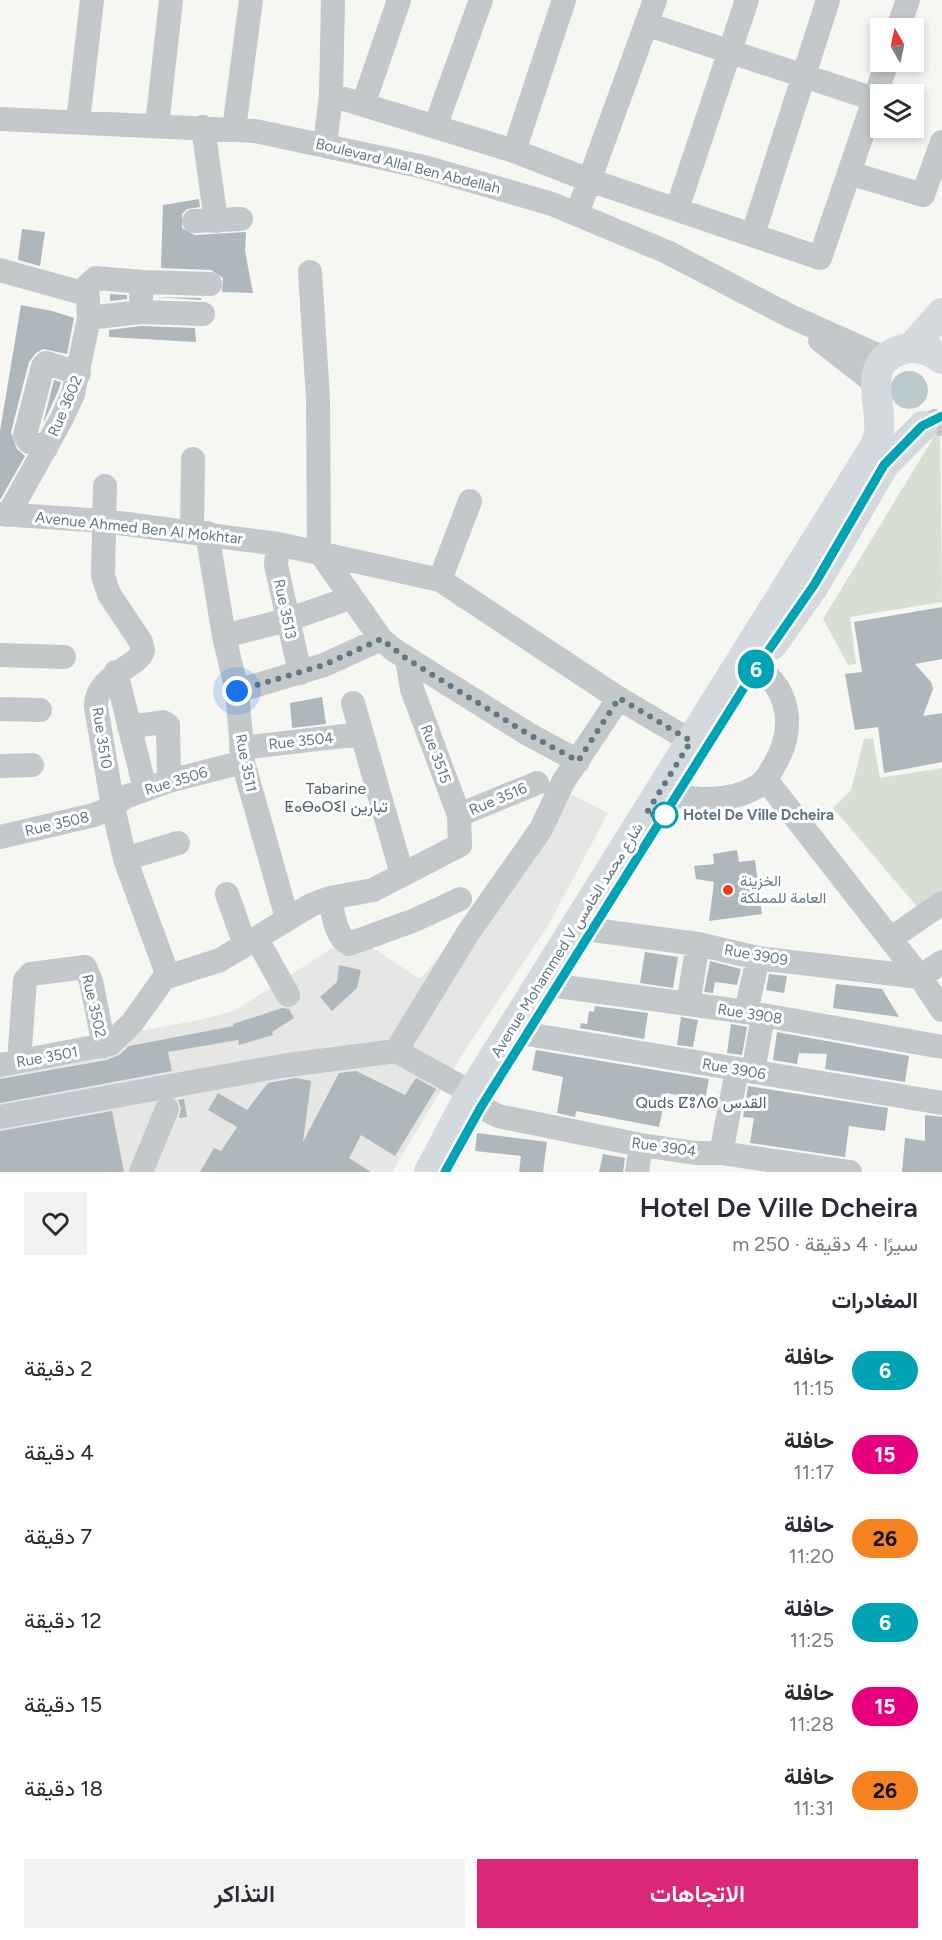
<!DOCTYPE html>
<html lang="ar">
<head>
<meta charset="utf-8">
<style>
	body { margin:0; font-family:Figtree,Vazirmatn,"Noto Sans Tifinagh",sans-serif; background:#f2f2f3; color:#2b2b33; direction:rtl; height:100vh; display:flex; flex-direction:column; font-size:22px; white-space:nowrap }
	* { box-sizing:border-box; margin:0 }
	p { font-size:20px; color:#7c7c81 }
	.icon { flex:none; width:33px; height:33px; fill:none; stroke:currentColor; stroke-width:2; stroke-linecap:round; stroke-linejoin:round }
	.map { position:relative; height:1172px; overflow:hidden; direction:ltr }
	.panel { display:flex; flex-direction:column; background:#fff; flex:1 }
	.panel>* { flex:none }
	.badge { padding:0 12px; border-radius:20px; font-size:21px; line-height:39px }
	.needle { width:39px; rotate:351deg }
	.tools { position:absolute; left:870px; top:18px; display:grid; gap:12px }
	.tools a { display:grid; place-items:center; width:54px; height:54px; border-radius:0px; background:#fff; box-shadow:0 3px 9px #0003; font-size:30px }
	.you { position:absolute; width:30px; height:30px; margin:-15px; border:4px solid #fff; border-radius:50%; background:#1a73e8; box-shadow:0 0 0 9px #1a73e833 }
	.map>.badge { position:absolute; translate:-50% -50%; box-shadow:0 0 0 3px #fff }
	h2 { padding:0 24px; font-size:22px; line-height:54px }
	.round { display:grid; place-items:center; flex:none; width:63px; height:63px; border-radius:0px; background:#f2f2f3 }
	.overview { display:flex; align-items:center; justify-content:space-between; height:102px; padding:0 24px }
	h1 { font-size:28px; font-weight:600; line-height:45px }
	.action { display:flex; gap:12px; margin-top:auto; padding:12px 24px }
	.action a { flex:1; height:69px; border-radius:0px; background:#db2777; color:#fff; font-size:24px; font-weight:600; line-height:69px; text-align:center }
	.action a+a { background:#f2f2f3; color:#2b2b33 }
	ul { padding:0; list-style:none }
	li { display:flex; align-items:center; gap:18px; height:84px; padding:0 24px }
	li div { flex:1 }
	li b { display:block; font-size:22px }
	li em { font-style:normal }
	li .badge { min-width:66px; font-weight:700; text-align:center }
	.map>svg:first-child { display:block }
	.built { fill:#e6e7e5 }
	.green { fill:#d7ded2 }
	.water { fill:#bdcbcf }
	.building { fill:#aeb7bb }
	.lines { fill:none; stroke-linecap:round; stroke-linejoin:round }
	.minor { stroke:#c3c8ca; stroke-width:24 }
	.major { stroke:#d3d9dd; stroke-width:30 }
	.line-casing { stroke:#fff; stroke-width:14 }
	.line { stroke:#00a3b4; stroke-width:9 }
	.walk { stroke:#627885; stroke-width:6; stroke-dasharray:0 10.8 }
	.stop-dot { fill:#fff; stroke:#00a3b4; stroke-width:3 }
	.poi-dot { fill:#f13916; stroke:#fff; stroke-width:2 }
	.labels { text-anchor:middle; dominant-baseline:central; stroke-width:6; stroke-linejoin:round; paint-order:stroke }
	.street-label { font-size:15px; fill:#627885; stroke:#fff }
	.stop-label { font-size:15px; font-weight:bold; fill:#627885; stroke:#fff; text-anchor:start }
	.poi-label { font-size:15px; fill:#627885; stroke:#fff; text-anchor:start }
	.neighbourhood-label { font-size:16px; fill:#51606a; stroke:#fff }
</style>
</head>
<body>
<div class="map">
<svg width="942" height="1172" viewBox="0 0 942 1172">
	<rect width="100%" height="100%" fill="#f6f6f2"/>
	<path class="built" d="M562 790 608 813 549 924 467 1047 392 1172H0V1057L199 1020 234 1011 353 935 420 979 471 920Z"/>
	<path class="green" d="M940 427 942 602 850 617 856 664 848 665 823 619Z
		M873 738 880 778 942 768V895L920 910 833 808 851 790 864 739Z"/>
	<path class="water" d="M890 390a19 19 0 1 1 38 0a19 19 0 1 1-38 0Z"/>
	<path class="building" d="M199 199 200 207 187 209 182 214V228L195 235 246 232 245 251 253 293 222 292 223 278 211 270 161 268 163 205Z
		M22 229 45 232 40 266 18 260Z
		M110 294 127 295V299L110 301Z
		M155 297 201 298V300Z
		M21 305 52 311 74 318 67 354 43 349 36 353 29 362 11 432 17 449 25 456 0 500V431Z
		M141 326 195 328 196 342 109 337V330Z
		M54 380 61 382 59 389 43 424Z
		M942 607V659L915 664 931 682 933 689 923 716 942 713V762L884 773 878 727 855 730 845 674 862 672 854 622Z
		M322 697 326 724 292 728 290 703Z
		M737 850 739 862 755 860 762 914 709 921 714 882 696 879 694 866 714 864 713 854Z
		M645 952 678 957 673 988 640 983Z
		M710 961 741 969 737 985 715 982 713 993 704 992Z
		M339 965 361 970 357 988 332 1011 320 997 337 982Z
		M769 974 787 976 784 993 766 990Z
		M836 984 882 989 899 1017 833 1008Z
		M595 1006 648 1013 644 1039 580 1028 581 1023 587 1024 589 1011 594 1012Z
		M282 1008 289 1009 294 1018 272 1032 273 1035 239 1045 238 1040 168 1052 172 1071 0 1103V1079L107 1060 119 1055 129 1046 234 1026 233 1024Z
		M681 1017 698 1020 693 1047 677 1045Z
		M731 1024 747 1027 742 1055 727 1053Z
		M777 1032 909 1056 905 1082 825 1069 827 1054 799 1053 797 1064 773 1060Z
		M536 1050 709 1079 705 1100 666 1093 659 1127 576 1111 575 1117 557 1113 563 1077 532 1070Z
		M356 1071 405 1095 416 1078 436 1089 395 1156 361 1135 349 1158 371 1172H200L214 1148 221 1151 237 1127 208 1110 218 1093 247 1110 268 1083 296 1078 311 1081 303 1142 339 1073Z
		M748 1086 888 1108 885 1131 849 1126 845 1157 750 1143 754 1118 743 1117Z
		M184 1099 187 1117 179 1118 181 1108 178 1100Z
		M112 1111 124 1172H0V1131Z
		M925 1115 942 1117V1172H902L905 1138 925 1141Z
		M477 1133 547 1142 543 1172H519L521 1156 475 1151Z
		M603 1154 625 1158 623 1172H599Z"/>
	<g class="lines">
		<path class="minor" d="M646 24 874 99
			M898 28 908 0
			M331 95 514 151 589 180 820 258 887 62
			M363 105 399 0
			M0 119 255 131 424 167 552 204 667 252 790 316 886 359 889 357
			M78 121 92 0
			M157 125 171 0
			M203 127 216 221
			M435 127 481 0
			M234 129 251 0
			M325 145 331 95 333 0
			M514 151 564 0
			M849 173 923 195 942 142
			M677 209 747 0
			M577 214 655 0
			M194 221 241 219
			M753 234 828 0
			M0 270 86 294
			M310 272 318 398 319 551 381 639 394 650 528 734 578 761
			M141 298 142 282 210 284
			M89 318 140 312 203 314
			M820 340 875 383
			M935 421 942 424
			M46 448 29 442 25 435 43 366 46 363 79 373
			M105 486 103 576 109 594 141 642 143 651C138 667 95 676 96 707L113 807 125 859 168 976
			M0 514 104 521 278 544 440 580 615 696 691 741
			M8 515 61 420 73 394 89 318 87 286 96 278 142 282
			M192 531 193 459
			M207 533 224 636 237 691 243 762 287 918
			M278 544 276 565 300 673
			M440 580 470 501
			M224 636 287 620 350 598
			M0 655 64 657
			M116 672 145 789
			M237 691 324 665 381 639
			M353 703 402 874
			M0 709 40 710
			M129 727 163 722 168 725 169 781
			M241 748 361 734
			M0 766 32 765
			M766 780 920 977 942 1010
			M677 796C704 801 734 801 758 786 766 781 770 772 775 764 795 729 791 691 757 667
			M459 815 537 783
			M0 837 94 815 113 807 125 797 169 781 243 762
			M125 859 178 843
			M227 894 245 945
			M330 898C333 912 335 937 349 944L415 920 460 899
			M593 930 698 944 758 958 920 977
			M257 939 288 995
			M890 939 942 903
			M920 977 942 962
			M557 986 746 1012 942 1047
			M688 1004 698 944
			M746 1012 758 958
			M527 1034 942 1103
			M19 1061 25 980 31 974 85 967 91 981 104 1046
			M0 1065 110 1044 132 1023 164 978 220 960 311 905 330 898 373 890 460 845 459 815 412 689 407 659
			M753 1072 763 1016
			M472 1093 396 1051 468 933 541 829 563 782 619 698
			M481 1107 498 1116 641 1145 695 1153H721L850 1172
			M0 1117 281 1066 396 1051
			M721 1153 737 1070
			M141 1172 167 1109
			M637 1172 641 1145"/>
		<path class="major" d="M911 348 942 313
			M772 645 814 586 884 465 923 426
			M429 1172 467 1100 870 454C873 449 877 443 878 438 886 408 856 362 904 349 918 346 930 350 942 359"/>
	</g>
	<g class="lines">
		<g class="line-casing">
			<path id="line" d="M445 1172 481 1107 757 667 814 585 884 465 922 426 942 416"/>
		</g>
		<use href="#line" class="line"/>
		<path class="walk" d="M237 691 324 665 381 639 407 659 528 734 578 761 619 698 691 741 646 814 665 815"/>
	</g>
	<circle class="stop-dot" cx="665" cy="815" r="12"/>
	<circle class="poi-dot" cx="728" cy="890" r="6"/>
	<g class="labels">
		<g class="street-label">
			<text transform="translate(408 166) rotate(14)">Boulevard Allal Ben Abdellah</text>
			<text transform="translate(65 406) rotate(-67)">Rue 3602</text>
			<text transform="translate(139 528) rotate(6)">Avenue Ahmed Ben Al Mokhtar</text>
			<text transform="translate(285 609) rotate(78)">Rue 3513</text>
			<text transform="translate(102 738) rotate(81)">Rue 3510</text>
			<text transform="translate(301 741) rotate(-6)">Rue 3504</text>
			<text transform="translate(436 754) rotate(70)">Rue 3515</text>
			<text transform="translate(246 763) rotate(79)">Rue 3511</text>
			<text transform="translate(176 781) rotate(-17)">Rue 3506</text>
			<text transform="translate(498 799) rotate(-23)">Rue 3516</text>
			<text transform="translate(57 824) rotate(-13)">Rue 3508</text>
			<text transform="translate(567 940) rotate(-58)">Avenue Mohammed V شارع محمد الخامس</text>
			<text transform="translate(756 955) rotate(10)">Rue 3909</text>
			<text transform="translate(94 1006) rotate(77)">Rue 3502</text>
			<text transform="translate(750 1014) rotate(9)">Rue 3908</text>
			<text transform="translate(47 1057) rotate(-10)">Rue 3501</text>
			<text transform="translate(734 1069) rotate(10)">Rue 3906</text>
			<text transform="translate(664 1147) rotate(8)">Rue 3904</text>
		</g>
		<g class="stop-label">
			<text x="683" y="815">Hotel De Ville Dcheira</text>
		</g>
		<g class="poi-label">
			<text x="740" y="881">الخزينة<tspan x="740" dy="17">العامة للمملكة</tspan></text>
		</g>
		<g class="neighbourhood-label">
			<text x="336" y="788">Tabarine<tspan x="336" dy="18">ⵟⴰⴱⴰⵔⵉⵏ تبارين</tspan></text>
			<text x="701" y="1102">Quds ⵇⵓⴷⵙ القدس</text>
		</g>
	</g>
</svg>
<div class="tools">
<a><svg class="needle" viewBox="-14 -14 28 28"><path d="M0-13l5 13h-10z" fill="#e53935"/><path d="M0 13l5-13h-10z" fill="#7c7c81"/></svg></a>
<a><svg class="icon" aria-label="layers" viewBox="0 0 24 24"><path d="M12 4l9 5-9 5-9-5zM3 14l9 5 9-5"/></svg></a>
</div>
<div class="you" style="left:237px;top:691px"></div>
<b class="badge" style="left:756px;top:669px;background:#00a3b4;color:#fff">6</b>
</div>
<section class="panel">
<div class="overview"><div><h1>Hotel De Ville Dcheira</h1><p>سيرًا · 4 دقيقة · 250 m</p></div><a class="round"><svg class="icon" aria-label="heart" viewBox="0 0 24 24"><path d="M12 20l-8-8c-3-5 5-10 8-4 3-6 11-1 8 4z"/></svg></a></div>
<h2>المغادرات</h2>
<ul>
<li><span class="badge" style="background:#00a3b4;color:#fff">6</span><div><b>حافلة</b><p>11:15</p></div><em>2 دقيقة</em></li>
<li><span class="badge" style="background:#e6007e;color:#fff">15</span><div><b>حافلة</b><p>11:17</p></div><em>4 دقيقة</em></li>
<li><span class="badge" style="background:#f58220;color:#111">26</span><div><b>حافلة</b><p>11:20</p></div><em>7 دقيقة</em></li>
<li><span class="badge" style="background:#00a3b4;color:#fff">6</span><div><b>حافلة</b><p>11:25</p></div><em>12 دقيقة</em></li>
<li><span class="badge" style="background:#e6007e;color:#fff">15</span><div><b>حافلة</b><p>11:28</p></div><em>15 دقيقة</em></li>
<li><span class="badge" style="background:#f58220;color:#111">26</span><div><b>حافلة</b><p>11:31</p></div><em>18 دقيقة</em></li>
</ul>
<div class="action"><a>الاتجاهات</a><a>التذاكر</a></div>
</section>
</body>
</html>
